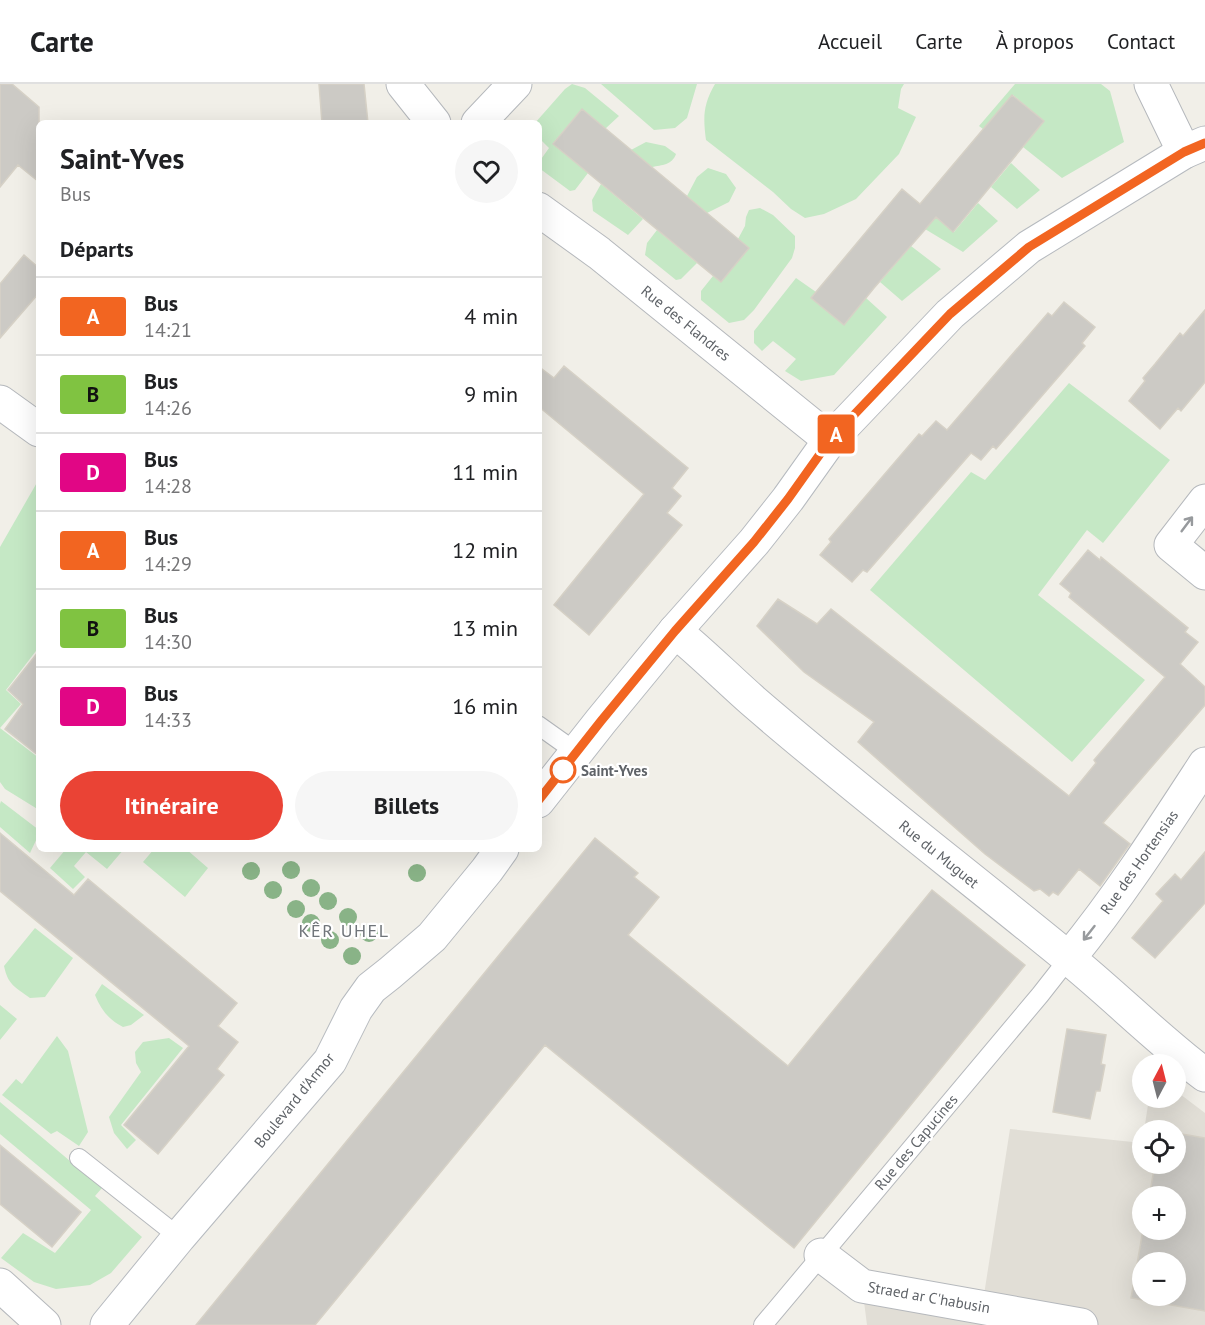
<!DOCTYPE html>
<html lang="fr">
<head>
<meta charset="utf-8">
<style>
	body { margin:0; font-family:"PT Sans",sans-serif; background:#f6f6f6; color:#202124; height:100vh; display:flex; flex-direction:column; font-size:22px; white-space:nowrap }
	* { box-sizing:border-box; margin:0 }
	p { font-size:20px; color:#757577 }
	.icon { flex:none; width:33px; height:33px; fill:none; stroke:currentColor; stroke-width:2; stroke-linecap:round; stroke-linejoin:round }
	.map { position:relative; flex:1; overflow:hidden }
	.details { position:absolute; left:36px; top:36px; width:506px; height:732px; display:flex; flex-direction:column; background:#fff; border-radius:9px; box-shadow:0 6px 24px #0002 }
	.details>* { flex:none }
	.badge { padding:0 12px; border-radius:4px; font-size:21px; line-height:39px }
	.needle { width:39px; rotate:7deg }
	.tools { position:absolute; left:1132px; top:970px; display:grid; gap:12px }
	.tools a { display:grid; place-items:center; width:54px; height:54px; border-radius:50%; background:#fff; box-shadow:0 6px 24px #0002; font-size:30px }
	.map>.badge { position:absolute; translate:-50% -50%; box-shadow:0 0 0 3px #fff }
	h2 { padding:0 24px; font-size:22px; line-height:54px }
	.round { display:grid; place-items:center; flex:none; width:63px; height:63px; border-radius:32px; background:#f6f6f6 }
	.summary { display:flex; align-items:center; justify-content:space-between; height:102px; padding:0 24px }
	h1 { font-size:28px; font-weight:600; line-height:45px }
	.button { display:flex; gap:12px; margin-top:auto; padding:12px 24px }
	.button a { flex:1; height:69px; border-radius:36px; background:#ea4335; color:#fff; font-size:24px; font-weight:600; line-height:69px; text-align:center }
	.button a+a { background:#f6f6f6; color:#202124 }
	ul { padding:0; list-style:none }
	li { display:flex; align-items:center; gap:18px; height:78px; padding:0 24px; border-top:2px solid #e0e0e0 }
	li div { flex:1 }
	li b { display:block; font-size:22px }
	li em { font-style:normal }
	li .badge { min-width:66px; font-weight:700; text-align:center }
	header { display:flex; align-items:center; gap:36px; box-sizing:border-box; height:84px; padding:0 30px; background:#fff; border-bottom:2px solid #e0e0e0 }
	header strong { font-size:28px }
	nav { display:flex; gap:33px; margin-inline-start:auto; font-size:21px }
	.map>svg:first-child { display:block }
	.education { fill:#e1ded6; fill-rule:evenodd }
	.green { fill:#c5e8c5 }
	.building { fill:#cccac5; stroke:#d6d1c6; stroke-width:1.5; fill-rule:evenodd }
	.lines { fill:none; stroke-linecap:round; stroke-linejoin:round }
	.lane-casing { stroke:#b5b8bc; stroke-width:20 }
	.street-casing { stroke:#b5b8bc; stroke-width:35 }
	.secondary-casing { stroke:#b6babf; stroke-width:35 }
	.lane { stroke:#fff; stroke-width:18 }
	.street { stroke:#fff; stroke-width:33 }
	.secondary { stroke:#fff; stroke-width:33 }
	.tree { fill:#89b387 }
	.oneway { stroke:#979a9d }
	.line-casing { stroke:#fff; stroke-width:14 }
	.line { stroke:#f26521; stroke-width:9 }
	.stop-dot { fill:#fff; stroke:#f26521; stroke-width:3 }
	.labels { text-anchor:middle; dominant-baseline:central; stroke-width:4.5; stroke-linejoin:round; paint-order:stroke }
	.street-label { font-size:15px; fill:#5f6368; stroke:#fff }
	.stop-label { font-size:15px; font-weight:bold; fill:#5f6368; stroke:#fff; text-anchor:start }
	.quarter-label { font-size:18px; letter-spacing:1.5px; fill:#70757a; stroke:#fff }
</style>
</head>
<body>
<header>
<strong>Carte</strong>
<nav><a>Accueil</a><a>Carte</a><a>À propos</a><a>Contact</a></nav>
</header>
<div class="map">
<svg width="1205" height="1241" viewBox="0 0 1205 1241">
	<rect width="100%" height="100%" fill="#f1efe8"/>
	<path class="education" d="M1176 1007 1205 1029V1241H867L862 1202 983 1217 1010 1045 1142 1059 1143 1056V1080H1176V1047H1144L1149 1014H1176ZM1143 1113H1176V1146H1143ZM1143 1179H1176V1212H1143Z"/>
	<path class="green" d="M572 0 585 4 619 32 605 45 582 25 553 59 588 89 575 106 570 107 539 84V78L549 64 539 54 538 39H535L565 5Z
		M601 0H697L687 34 675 44 654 46Z
		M715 0H904L901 5 898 24 916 33 899 70 856 115 824 130 805 134 791 125 773 108 706 56C703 33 703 21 715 0Z
		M1015 0H1101L1110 7 1124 58 1062 94 1023 63 1044 37 1013 11 983 45 979 42Z
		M646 58 665 62 676 70C672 81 662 81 652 83L631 66Z
		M1011 79 1040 106 1017 125 991 103Z
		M708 84 726 90 736 104 729 118 707 129 687 112 697 93Z
		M601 100 643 135 628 151 593 127 592 116Z
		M978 119 998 137 963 168 925 145 936 133 954 148Z
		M760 124 773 131 795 152V164L792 174 754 226 744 236 729 239 701 216V207L713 192 721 198 749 164 738 155 745 142 746 133 749 126Z
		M657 146 697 179 681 195 676 196 645 171 647 159Z
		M911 162 941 185 902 217 880 198Z
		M796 194 816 208 811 214 844 241 866 214 887 233 834 291 801 297 785 287 796 275 773 257 762 267 754 259V247Z
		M1069 299 1170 376 1103 459 1087 446 1038 511 1145 596 1072 678 870 506 971 388 985 396Z
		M39 395V563L6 606 21 620 0 644 39 674V726L5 705 0 698V463Z
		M1 717 39 746V750L30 769 0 743V720Z
		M66 765H124L107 785 86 768 74 782 85 793 73 805 50 784Z
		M154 765H186L208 784 185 813 143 778Z
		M35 844 73 874 45 913 30 914C15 903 8 901 4 882Z
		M102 900 144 931 131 941 123 943C109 936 101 926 95 911Z
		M0 921 17 935 0 956Z
		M57 952 68 967 88 1048 79 1062 57 1047 51 1050 2 1011 16 995 22 1000Z
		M169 954 183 964 121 1041 136 1056 127 1065 114 1049 109 1033 141 988 136 979 135 968 143 958Z
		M0 1018 102 1104 95 1112 142 1153 111 1189 90 1201 56 1205 34 1198 1 1174 23 1149 55 1169 91 1126 0 1050Z"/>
	<path class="building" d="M0 0H12L39 23V98L18 81 0 103Z
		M319 0H364L368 39H322Z
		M1012 11 1044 37 953 148 936 133 874 204 844 241 811 214 902 105 920 120Z
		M582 25 749 164 721 198 553 60Z
		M24 171 39 184V209L0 254V200Z
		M1064 218 1095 243 1082 259 1085 262 996 365 993 362 981 376 971 369 867 488 863 486 852 498 820 471 831 458 829 455 919 350 922 352 936 337 947 346 1048 229 1052 232Z
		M1205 226V298L1181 327 1178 324 1160 345 1129 317 1145 297 1143 294 1155 280 1180 249 1183 252Z
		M538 282 554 294 564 282 688 384 672 404 681 412 667 429 682 441 589 551 554 521 644 410 538 322Z
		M1088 466 1100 476 1101 473 1188 544 1185 548 1198 558 1180 580 1205 603V621L1103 739 1130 760 1100 802 1079 785 1058 811 1053 808 1049 812 1040 805 1034 807 985 770 858 658 874 638 804 588 757 542 778 515 817 540 831 525 1069 712 1096 679 1094 676 1165 593 1069 513 1071 509 1060 500Z
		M39 567V672L5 645 23 620 8 606Z
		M0 749 74 811 88 795 237 919 218 942 238 958 217 985 224 991 158 1070 124 1041 189 962 0 807Z
		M595 754 638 789 634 793 659 813 628 851 788 982 932 806 1025 881 794 1164 545 961 315 1241H196Z
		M1205 768V819L1155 874 1132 854 1163 817 1156 810 1175 790 1181 796Z
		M1067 945 1106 951 1101 980 1105 981 1100 1007H1096L1090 1035 1053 1028Z
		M1176 1049 1205 1054V1227L1131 1214 1143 1146H1176V1113H1149L1155 1080H1176ZM1143 1179H1176V1212H1143Z
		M0 1061 81 1128 52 1163 0 1120Z"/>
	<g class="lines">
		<g class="lane-casing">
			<path id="lane" d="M538 641 576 668
				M79 1074 179 1153
				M763 1241 1040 911 1069 874"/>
		</g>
		<g class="street-casing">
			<path id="street" d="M403 0 434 39
				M1151 0 1184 68
				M478 39 515 0
				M538 125 599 169 830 356
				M0 318 39 346
				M1205 417 1171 461 1205 489
				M675 547C702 569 727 594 753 617 855 705 962 787 1067 873 1114 911 1156 954 1205 991
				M1069 874C1119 813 1162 746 1205 680
				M821 1171 862 1202 1081 1241
				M0 1201 44 1241"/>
		</g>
		<g class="secondary-casing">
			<path id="secondary" d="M538 717 601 637 675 547 754 458 788 415 830 356 950 230 1029 163 1184 68 1205 59
				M107 1241 179 1153 330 977 356 925 371 904 390 889 432 853 487 786 502 765"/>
		</g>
		<use href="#lane" class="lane"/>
		<use href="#street" class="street"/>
		<use href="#secondary" class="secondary"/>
	</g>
	<g class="tree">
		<circle cx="291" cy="786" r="9"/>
		<circle cx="251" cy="787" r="9"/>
		<circle cx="417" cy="789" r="9"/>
		<circle cx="311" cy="804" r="9"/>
		<circle cx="273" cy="806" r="9"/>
		<circle cx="328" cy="817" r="9"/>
		<circle cx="296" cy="825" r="9"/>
		<circle cx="348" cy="833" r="9"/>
		<circle cx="311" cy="839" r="9"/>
		<circle cx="369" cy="849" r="9"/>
		<circle cx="330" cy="856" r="9"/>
		<circle cx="352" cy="872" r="9"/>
	</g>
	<defs><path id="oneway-shaft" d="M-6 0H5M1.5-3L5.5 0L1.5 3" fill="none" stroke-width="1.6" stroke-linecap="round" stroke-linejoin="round" transform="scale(1.5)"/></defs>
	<g class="oneway">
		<use href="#oneway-shaft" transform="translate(1187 440) rotate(-53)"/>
		<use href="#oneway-shaft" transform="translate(1089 849) rotate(128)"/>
	</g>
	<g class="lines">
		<g class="line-casing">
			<path id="line" d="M538 717 601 637 675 547 754 458 788 415 830 356 950 230 1029 163 1184 68 1205 59"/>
		</g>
		<use href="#line" class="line"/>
	</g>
	<circle class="stop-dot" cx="563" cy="686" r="12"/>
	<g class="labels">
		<g class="street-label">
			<text transform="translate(686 239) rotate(39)">Rue des Flandres</text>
			<text transform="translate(939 770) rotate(39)">Rue du Muguet</text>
			<text transform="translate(1139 778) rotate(-55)">Rue des Hortensias</text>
			<text transform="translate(294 1016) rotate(-51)">Boulevard d'Armor</text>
			<text transform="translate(916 1058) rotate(-50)">Rue des Capucines</text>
			<text transform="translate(929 1213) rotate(10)">Straed ar C'habusin</text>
		</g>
		<g class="stop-label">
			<text x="581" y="686">Saint-Yves</text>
		</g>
		<g class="quarter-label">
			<text x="344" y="846">KÊR UHEL</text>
		</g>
	</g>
</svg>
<div class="tools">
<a><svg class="needle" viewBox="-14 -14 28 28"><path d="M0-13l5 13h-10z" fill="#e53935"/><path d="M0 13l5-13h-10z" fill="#757577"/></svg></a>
<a><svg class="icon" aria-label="locate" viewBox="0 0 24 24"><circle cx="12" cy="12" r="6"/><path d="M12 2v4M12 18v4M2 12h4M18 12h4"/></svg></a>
<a>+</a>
<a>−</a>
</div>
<b class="badge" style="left:836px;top:350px;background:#f26521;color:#fff">A</b>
<section class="details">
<div class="summary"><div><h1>Saint-Yves</h1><p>Bus</p></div><a class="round"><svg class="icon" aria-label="heart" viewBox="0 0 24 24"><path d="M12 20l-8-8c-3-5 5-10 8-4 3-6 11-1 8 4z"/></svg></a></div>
<h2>Départs</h2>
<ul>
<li><span class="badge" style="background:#f26521;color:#fff">A</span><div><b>Bus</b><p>14:21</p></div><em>4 min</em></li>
<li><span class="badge" style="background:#80c341;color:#111">B</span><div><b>Bus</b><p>14:26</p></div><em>9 min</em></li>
<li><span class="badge" style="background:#e10685;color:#fff">D</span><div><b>Bus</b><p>14:28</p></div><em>11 min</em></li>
<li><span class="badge" style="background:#f26521;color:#fff">A</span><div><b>Bus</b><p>14:29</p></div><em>12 min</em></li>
<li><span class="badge" style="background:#80c341;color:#111">B</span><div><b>Bus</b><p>14:30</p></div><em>13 min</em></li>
<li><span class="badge" style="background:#e10685;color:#fff">D</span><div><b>Bus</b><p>14:33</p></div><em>16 min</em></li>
</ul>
<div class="button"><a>Itinéraire</a><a>Billets</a></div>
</section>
</div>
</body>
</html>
